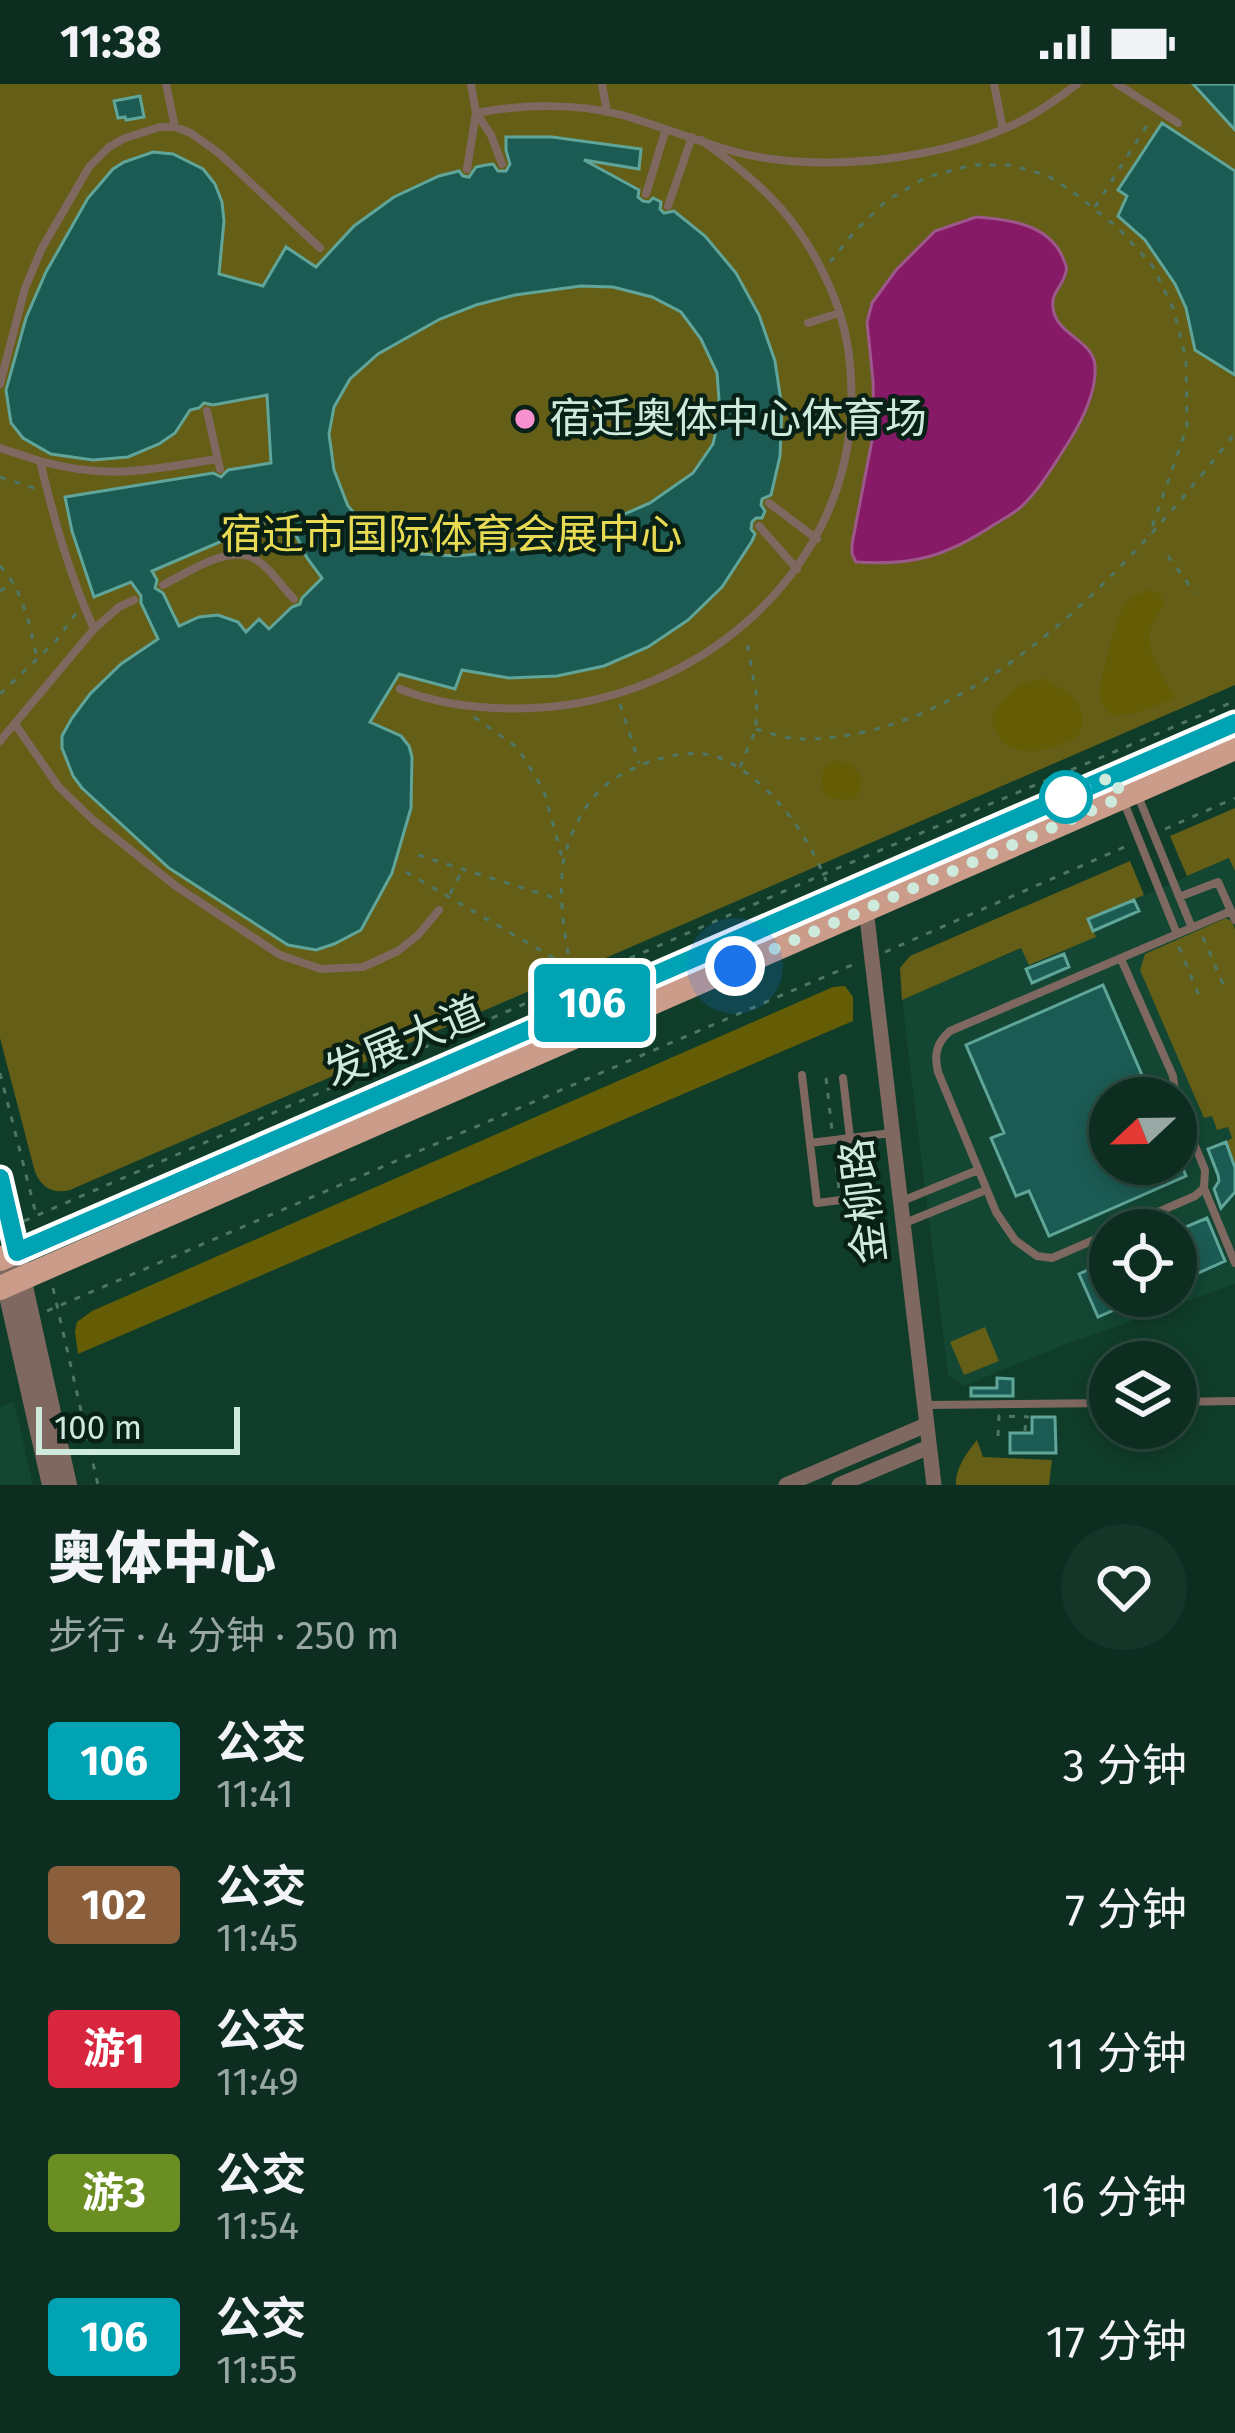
<!DOCTYPE html>
<html lang="zh">
<head>
<meta charset="utf-8">
<style>
	body { margin:0; font-family:"Fira Sans","Noto Sans SC",sans-serif; background:#153529; color:#f1f3f6; height:100vh; display:flex; flex-direction:column; font-size:45px; white-space:nowrap }
	* { box-sizing:border-box; margin:0 }
	p { font-size:39px; color:#9aa8a5 }
	.icon { flex:none; width:66px; height:66px; fill:none; stroke:currentColor; stroke-width:2; stroke-linecap:round; stroke-linejoin:round }
	.map { position:relative; height:1401px; overflow:hidden }
	.details { display:flex; flex-direction:column; background:#0c2d20; flex:1 }
	.details>* { flex:none }
	.badge { padding:0 24px; border-radius:9px; font-size:42px; line-height:78px }
	.needle { width:78px; rotate:248deg }
	.buttons { position:absolute; left:1089px; top:993px; display:grid; gap:24px }
	.buttons a { display:grid; place-items:center; width:108px; height:108px; border-radius:50%; background:#0c2d20; box-shadow:0 6px 18px #0003,0 0 0 3px #2c493e; font-size:60px }
	.scale { position:absolute; left:36px; bottom:30px; width:204px; box-sizing:border-box; padding-left:12px; border:6px solid #ceeadc; border-top:0; font-size:33px; line-height:42px; white-space:nowrap; color:#ceeadc; -webkit-text-stroke:9px #082016; paint-order:stroke }
	.you { position:absolute; width:60px; height:60px; margin:-30px; border:9px solid #fff; border-radius:50%; background:#1a73e8; box-shadow:0 0 0 18px #1a73e833 }
	.map>.badge { position:absolute; translate:-50% -50%; box-shadow:0 0 0 6px #fff }
	.round { display:grid; place-items:center; flex:none; width:126px; height:126px; border-radius:63px; background:#153529 }
	.overview { display:flex; align-items:center; justify-content:space-between; height:204px; padding:0 48px }
	h1 { font-size:57px; font-weight:800; line-height:90px }
	ul { padding:0; list-style:none }
	li { display:flex; align-items:center; gap:36px; height:144px; padding:0 48px }
	li div { flex:1 }
	li b { display:block; font-size:45px }
	li em { font-style:normal }
	li .badge { min-width:132px; font-weight:700; text-align:center }
	.status { display:flex; justify-content:space-between; align-items:center; height:84px; padding:0 60px; background:#0c2d20; direction:ltr }
	.status svg { height:33px; fill:currentColor }
	.map>svg:first-child { display:block }
	.built { fill:#134733; fill-rule:evenodd }
	.green { fill:#655e17 }
	.forest { fill:#655d05 }
	.water { fill:#871a66; stroke:#9c5889; stroke-width:3 }
	.building { fill:#1b5b53; stroke:#60a59a; stroke-width:3; fill-rule:evenodd }
	.lines { fill:none; stroke-linecap:round; stroke-linejoin:round }
	.path { stroke:#4f7665; stroke-width:3; stroke-dasharray:6 9; stroke-linecap:butt }
	.service { stroke:#7f685f; stroke-width:8 }
	.minor { stroke:#7f685f; stroke-width:15 }
	.tertiary { stroke:#7f685f; stroke-width:18 }
	.primary { stroke:#ca9c89; stroke-width:24 }
	.line-casing { stroke:#fff; stroke-width:27 }
	.line { stroke:#00a3b4; stroke-width:18 }
	.walk { stroke:#ceeadc; stroke-width:12; stroke-dasharray:0 21.6 }
	.poi-dot { fill:#f690cf; stroke:#082016; stroke-width:4.5 }
	.stop-dot { fill:#fff; stroke:#00a3b4; stroke-width:6 }
	.labels { text-anchor:middle; dominant-baseline:central; stroke-width:9; stroke-linejoin:round; paint-order:stroke }
	.poi-label { font-size:42px; fill:#ceeadc; stroke:#082016; text-anchor:start }
	.park-label { font-size:42px; fill:#e8da52; stroke:#082016 }
	.street-label { font-size:42px; fill:#ceeadc; stroke:#082016 }
</style>
</head>
<body>
<div class="status"><b>11:38</b><svg viewBox="0 0 49 12"><path d="M0 12V9h3v3zM5 12V6h3v6zM10 12V3h3v9zM15 12V0h3v12zM26 1h20v11H26zM47 4h2v5h-2z"/></svg></div>
<div class="map">
<svg width="1235" height="1401" viewBox="0 0 1235 1401">
	<rect width="100%" height="100%" fill="#103c2a"/>
	<path class="built" d="M1230 774 1235 787V1200L1061 1262 964 1302 948 1291 902 916ZM1110 1014H1176V1080H1110ZM1110 1146H1176V1212H1110Z
		M14 1317 33 1401H0V1323Z"/>
	<path class="green" d="M0 0H1235V601L70 1106C53 1110 42 1104 35 1088L0 954Z
		M1235 724V787L1229 774 1187 792 1170 752Z
		M1130 777 1144 811 1089 835 1096 853 1029 881 1021 864 902 916 900 884 910 872Z
		M1226 834 1232 838 1235 845V1084L1226 1058 1232 1054 1228 1043 1217 1046 1212 1032 1204 1034 1140 886 1145 870Z
		M985 1243 999 1277 964 1291 950 1258Z
		M977 1356 983 1373 1052 1376 1049 1401H956C955 1385 967 1368 977 1356Z"/>
	<path class="forest" d="M1149 506C1158 507 1161 509 1164 519 1160 528 1152 537 1150 546 1147 567 1164 597 1176 613 1155 622 1134 633 1111 631 1106 625 1103 623 1100 615 1097 603 1117 533 1124 521 1130 513 1139 510 1149 506Z
		M1044 594C1055 601 1068 607 1076 616 1084 625 1085 643 1077 652 1071 658 1058 662 1050 664 1022 672 998 667 992 634 1003 611 1018 598 1044 594Z
		M838 676 854 682 863 697 858 710 852 716 827 714C820 702 820 694 825 682Z
		M845 902 853 913V937L78 1270 75 1248 77 1238 92 1227 833 903Z"/>
	<path class="water" d="M976 133C1008 135 1049 140 1063 174 1066 182 1068 183 1065 191 1061 204 1051 209 1053 224 1056 251 1092 255 1095 281 1097 308 1082 337 1068 359 1055 379 1042 402 1025 419 1017 428 1005 434 995 440 947 472 914 482 856 478L852 470V460L874 346 873 297 867 238 872 219 896 186 935 147Z"/>
	<path class="building" d="M1193 0H1235V46Z
		M140 12 144 33 126 36 125 33 118 34 114 17Z
		M1162 39 1235 87V291L1195 266 1186 224 1175 200 1145 156 1118 132 1127 112 1118 106Z
		M506 53H552L641 65 639 85 584 76 639 106 638 113 643 117 649 118 653 114 661 118 660 125 664 129 674 127 705 152 736 189 759 231 775 277 782 324 780 372 771 411 762 415 761 421 765 427 762 434H756L752 438 751 445 755 450 752 457 722 503 688 536 648 563 604 582 557 592 509 594 462 586 455 605 399 590 370 638 401 652 409 662 412 673 411 724 392 789 361 846 334 860 316 866 288 861 169 784 82 704 73 692 62 664V652L72 634 90 610 121 580 158 555 141 519V512L131 498 94 513 72 447 65 413 213 389 221 393 228 386 271 379 267 311 213 321 204 319 199 324 190 326 175 349 159 360 128 373 93 376 51 370 23 354 11 339 6 306 26 234 46 188 88 114 113 85 124 78 153 68 173 70 203 85 215 100 222 118 224 137 219 190 263 202 286 163 316 183 354 142 394 113 439 92 459 87 463 92 469 93 476 83 486 81 493 80 498 87H506L510 80 506 66ZM581 202 613 203 652 213 681 228 701 255 717 289 720 329 713 360 693 389 650 419 599 441 557 456 505 467 457 472 422 470 392 462 369 446 348 422 334 386 329 350 334 323 350 295 378 270 440 235 476 221 515 211ZM285 429 307 474 322 494 302 514 300 520 292 523 269 545 259 535 246 548 238 538 218 531 199 533 179 542 163 509 155 504 157 496 152 487 234 452 239 443 248 446Z
		M1134 816 1139 827 1093 847 1088 835Z
		M1064 870 1069 883 1032 899 1026 885Z
		M1103 901 1152 1014H1110V1080H1181L1186 1092 1049 1152 1029 1107 1016 1112 991 1054 1004 1049 966 961Z
		M1226 1058 1235 1084V1108L1221 1124 1214 1105 1219 1097 1218 1091 1208 1065Z
		M1207 1134 1225 1177 1176 1199V1147Z
		M1110 1176V1212H1146L1098 1233 1079 1190Z
		M997 1294 1013 1295V1312H971V1304H997Z
		M1032 1333H1055L1056 1369H1010V1349H1032Z"/>
	<g class="lines">
		<path class="path" d="M1095 123 1151 35
			M830 178 856 146 886 117 927 93 973 81H1009L1047 91 1077 111 1118 144 1152 181 1173 224 1186 275 1187 343 1149 452
			M0 393 34 404
			M1168 472 1195 509
			M0 482C24 507 29 541 37 573
			M0 507 14 499
			M0 610 55 558 77 528
			M620 620 639 679
			M474 633 518 664 544 707 563 777
			M756 645C770 649 786 655 800 655 978 657 1135 477 1235 349
			M740 683 756 645 757 615 746 553
			M1165 745 1235 714
			M418 771 561 816
			M406 788 569 883
			M450 810 462 787
			M1203 853 1226 907
			M1179 863 1201 917
			M885 868 1129 761
			M574 899C566 860 558 819 563 780 568 752 585 717 607 700 634 679 688 661 720 674 768 694 808 750 826 797
			M0 989 36 1130
			M826 994 832 1046
			M835 1068 839 1106
			M24 1137 824 790 1235 617
			M53 1204 98 1401
			M47 1227 859 878
			M1025 1347 1026 1334
			M998 1352 999 1332 1029 1333"/>
		<path class="service" d="M166 0 175 43
			M602 0 607 28
			M994 0 1003 45
			M1117 0 1178 39
			M476 29C523 20 576 19 622 31 661 42 698 58 736 68 818 90 948 76 1023 36 1042 26 1060 13 1077 0
			M477 30 491 51 502 80
			M467 85 476 29 471 0
			M646 110 666 45
			M668 122 692 53
			M808 239 839 229
			M0 300 25 204 42 164 89 83 109 63 125 54 160 43H175L191 49 220 70 320 164
			M207 327 220 385
			M0 364 40 377C54 435 69 490 94 545L0 657
			M40 377C108 396 149 386 217 375
			M769 419 817 455
			M759 442 797 485
			M242 451 254 473
			M163 501C186 490 226 461 253 474 268 481 282 503 294 515
			M94 545 119 523 134 516
			M400 605C442 622 489 626 534 624 693 617 843 494 851 329 853 290 849 250 834 213 805 140 764 100 701 56
			M15 640 58 702 93 736 177 803 280 871 321 885 363 883 398 867 418 851 439 826
			M1138 712 1192 844
			M1123 716 1177 850
			M1179 813 1218 798 1231 827
			M1121 875 1173 992 1176 1014
			M802 991 817 1119 857 1114 843 994
			M810 1059 891 1049
			M1204 1104 1235 1179
			M902 1117 978 1086
			M905 1139 986 1106
			M1117 1146 1195 1112 1204 1104 1205 1086 1176 1016
			M1110 1149 1052 1174 1037 1172 1015 1156 996 1128 938 988C934 971 936 959 950 947L1231 827 1235 836
			M1176 1318 1235 1317
			M926 1321 1110 1319"/>
		<path class="minor" d="M866 825 934 1401
			M786 1401 926 1341
			M839 1401 929 1363"/>
		<path class="tertiary" d="M0 1094 68 1401
			M0 1177 51 1401"/>
		<path class="primary" d="M0 1175 1235 639
			M0 1204 1235 664"/>
	</g>
	<g class="lines">
		<g class="line-casing">
			<path id="line" d="M0 1094 17 1168 1235 639"/>
		</g>
		<use href="#line" class="line"/>
		<path class="walk" d="M735 882 1122 713 1113 692 1056 717 1066 713"/>
	</g>
	<circle class="poi-dot" cx="525" cy="335" r="12"/>
	<circle class="stop-dot" cx="1066" cy="713" r="24"/>
	<g class="labels">
		<g class="poi-label">
			<text x="549" y="335">宿迁奥体中心体育场</text>
		</g>
		<g class="park-label">
			<text x="451" y="451">宿迁市国际体育会展中心</text>
		</g>
		<g class="street-label">
			<text transform="translate(404 958) rotate(-23)">发展大道</text>
			<text transform="translate(864 1117) rotate(-97)">金柳路</text>
		</g>
	</g>
</svg>
<div class="buttons">
<a><svg class="needle" viewBox="-14 -14 28 28"><path d="M0-13l5 13h-10z" fill="#e53935"/><path d="M0 13l5-13h-10z" fill="#9aa8a5"/></svg></a>
<a><svg class="icon" aria-label="locate" viewBox="0 0 24 24"><circle cx="12" cy="12" r="6"/><path d="M12 2v4M12 18v4M2 12h4M18 12h4"/></svg></a>
<a><svg class="icon" aria-label="layers" viewBox="0 0 24 24"><path d="M12 4l9 5-9 5-9-5zM3 14l9 5 9-5"/></svg></a>
</div>
<div class="scale">100 m</div>
<div class="you" style="left:735px;top:882px"></div>
<b class="badge" style="left:592px;top:919px;background:#00a3b4;color:#fff">106</b>
</div>
<section class="details">
<div class="overview"><div><h1>奥体中心</h1><p>步行 · 4 分钟 · 250 m</p></div><a class="round"><svg class="icon" aria-label="heart" viewBox="0 0 24 24"><path d="M12 20l-8-8c-3-5 5-10 8-4 3-6 11-1 8 4z"/></svg></a></div>
<ul>
<li><span class="badge" style="background:#00a3b4;color:#fff">106</span><div><b>公交</b><p>11:41</p></div><em>3 分钟</em></li>
<li><span class="badge" style="background:#8b5e3c;color:#fff">102</span><div><b>公交</b><p>11:45</p></div><em>7 分钟</em></li>
<li><span class="badge" style="background:#d7263d;color:#fff">游1</span><div><b>公交</b><p>11:49</p></div><em>11 分钟</em></li>
<li><span class="badge" style="background:#6b8e23;color:#fff">游3</span><div><b>公交</b><p>11:54</p></div><em>16 分钟</em></li>
<li><span class="badge" style="background:#00a3b4;color:#fff">106</span><div><b>公交</b><p>11:55</p></div><em>17 分钟</em></li>
</ul>
</section>
</body>
</html>
